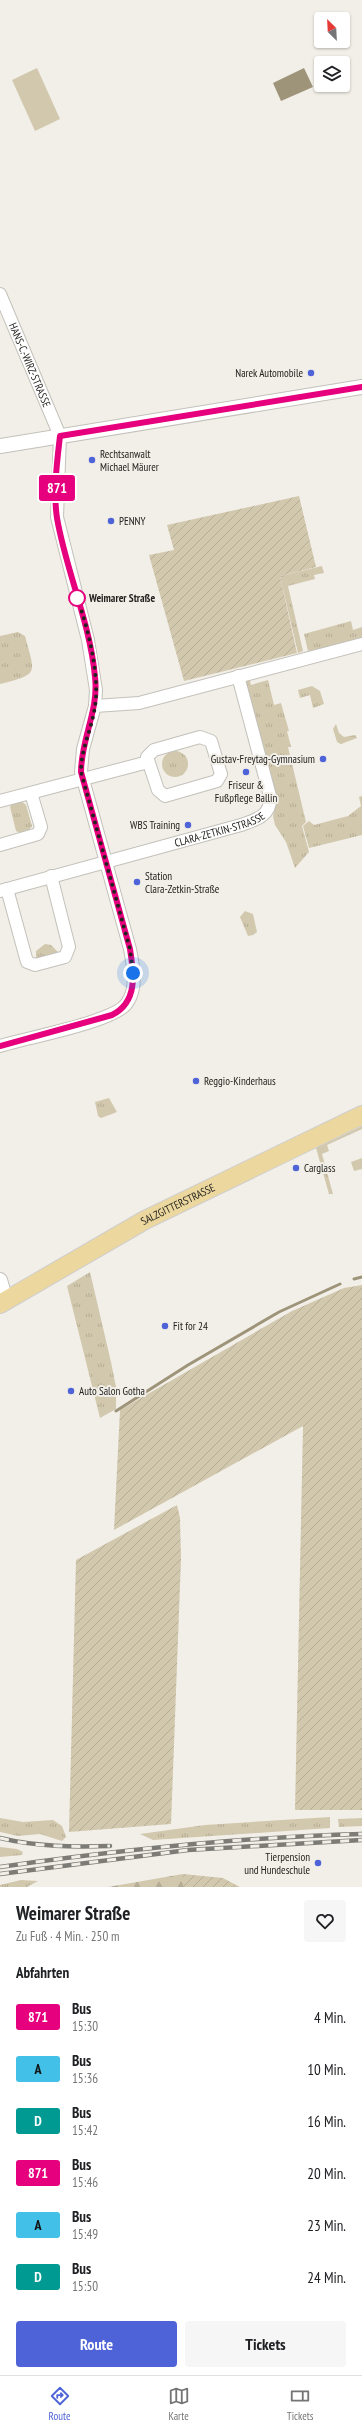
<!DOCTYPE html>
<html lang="de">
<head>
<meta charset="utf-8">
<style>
	body { margin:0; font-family:"PT Sans Narrow",sans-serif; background:#f6f6f6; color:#202124; height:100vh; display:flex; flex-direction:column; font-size:15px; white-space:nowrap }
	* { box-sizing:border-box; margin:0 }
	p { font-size:13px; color:#757577 }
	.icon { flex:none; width:22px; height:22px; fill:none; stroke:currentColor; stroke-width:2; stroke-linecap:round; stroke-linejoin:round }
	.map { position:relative; height:1887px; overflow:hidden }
	.details { display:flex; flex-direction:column; background:#fff; flex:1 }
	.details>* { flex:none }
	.badge { padding:0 8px; border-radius:3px; font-size:14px; line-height:26px }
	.needle { width:26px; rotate:336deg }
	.controls { position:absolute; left:314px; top:12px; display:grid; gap:8px }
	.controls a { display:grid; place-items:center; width:36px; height:36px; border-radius:4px; background:#fff; box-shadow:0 1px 3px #0004; font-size:20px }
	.you { position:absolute; width:20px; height:20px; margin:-10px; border:3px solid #fff; border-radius:50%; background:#1a73e8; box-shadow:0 0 0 6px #1a73e833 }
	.map>.badge { position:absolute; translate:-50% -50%; box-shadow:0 0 0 2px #fff }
	h2 { padding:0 16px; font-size:15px; line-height:36px }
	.round { display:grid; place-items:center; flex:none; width:42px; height:42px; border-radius:4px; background:#f6f6f6 }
	.head { display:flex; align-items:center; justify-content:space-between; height:68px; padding:0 16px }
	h1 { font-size:19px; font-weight:600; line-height:30px }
	.cta { display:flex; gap:8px; margin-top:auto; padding:8px 16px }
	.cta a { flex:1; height:46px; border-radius:4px; background:#4e63d8; color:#fff; font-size:16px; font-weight:600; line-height:46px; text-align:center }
	.cta a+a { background:#f6f6f6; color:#202124 }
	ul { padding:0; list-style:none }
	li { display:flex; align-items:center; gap:12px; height:52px; padding:0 16px }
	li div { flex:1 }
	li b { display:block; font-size:15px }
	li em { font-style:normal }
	li .badge { min-width:44px; font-weight:700; text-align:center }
	.dock { display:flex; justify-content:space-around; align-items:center; height:56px; border-top:1px solid #e0e0e0; background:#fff; font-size:11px; color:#757577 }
	.dock a { display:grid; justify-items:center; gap:2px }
	.dock .active { color:#4e63d8 }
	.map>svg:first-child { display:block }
	.grass { fill:url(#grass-tufts) }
	.forest { fill:url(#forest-firs) }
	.garden { fill:url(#garden-furrows) }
	.pitch { fill:#d2c8ae }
	.water { fill:#9e9479 }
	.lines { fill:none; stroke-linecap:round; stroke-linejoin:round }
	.stream { stroke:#9e9479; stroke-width:3 }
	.minor-casing { stroke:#c3c1ba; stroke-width:14 }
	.tertiary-casing { stroke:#c3c1ba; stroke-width:16 }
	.primary-casing { stroke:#cfcece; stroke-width:20 }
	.minor { stroke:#fff; stroke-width:12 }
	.tertiary { stroke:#fff; stroke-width:14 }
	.primary { stroke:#ecd89f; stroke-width:18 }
	.rail-casing { stroke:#7c7b76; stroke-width:4.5 }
	.rail { stroke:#f2efe8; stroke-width:3; stroke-dasharray:9; stroke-linecap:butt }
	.line-casing { stroke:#fff; stroke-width:9 }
	.line { stroke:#e6007e; stroke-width:6 }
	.walk { stroke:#23221f; stroke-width:4; stroke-dasharray:0 7.2 }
	.poi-dot { fill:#4e63d8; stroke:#f2efe8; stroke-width:1.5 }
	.stop-dot { fill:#fff; stroke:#e6007e; stroke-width:2 }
	.labels { text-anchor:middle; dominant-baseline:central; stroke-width:4; stroke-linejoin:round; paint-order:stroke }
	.street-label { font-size:11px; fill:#23221f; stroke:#f2efe8 }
	.poi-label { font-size:11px; fill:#23221f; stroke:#f2efe8; text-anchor:start }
	.stop-label { font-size:11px; font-weight:bold; fill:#23221f; stroke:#f2efe8; text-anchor:start }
</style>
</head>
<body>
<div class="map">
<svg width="362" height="1887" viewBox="0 0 362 1887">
	<defs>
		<pattern id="grass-tufts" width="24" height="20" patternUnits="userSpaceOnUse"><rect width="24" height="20" fill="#d2c8ae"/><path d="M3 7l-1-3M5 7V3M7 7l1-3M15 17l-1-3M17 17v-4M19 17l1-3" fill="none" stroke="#b4ac95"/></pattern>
		<pattern id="forest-firs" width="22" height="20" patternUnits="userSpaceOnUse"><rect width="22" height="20" fill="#d2c8ae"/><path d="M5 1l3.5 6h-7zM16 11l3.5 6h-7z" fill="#b4ac95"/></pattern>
		<pattern id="garden-furrows" width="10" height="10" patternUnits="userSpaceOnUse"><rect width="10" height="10" fill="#d2c8ae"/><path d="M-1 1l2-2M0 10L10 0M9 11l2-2" fill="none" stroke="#b4ac95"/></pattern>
	</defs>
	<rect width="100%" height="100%" fill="#f2efe8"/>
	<path class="grass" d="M322 566 324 573 314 575 315 579 288 586 303 651 298 653 280 576Z
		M351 621 353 630 362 627V640L308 651 304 634Z
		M18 632 25 636C35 674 40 674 0 684V636Z
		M249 677 251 685 268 680 274 705 281 703 289 731H287L291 747H288L306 822 302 826 309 852 295 868 286 842 275 825 273 816 277 799 245 683Z
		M312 686 320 691 324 704 313 708 310 695 300 698 298 690Z
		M336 724 339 733 344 737 355 735 357 738 341 744 337 742 333 729Z
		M162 764a13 13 0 1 1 26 0a13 13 0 1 1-26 0Z
		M362 796V835L309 848 303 826 309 821 314 825 348 816 361 806 359 797Z
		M21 801 26 805 32 826 28 831 20 833 16 831 10 807 12 803Z
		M245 911 253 914 257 932 253 935 248 936 240 917Z
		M45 944 51 945 60 954 36 960V951Z
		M109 1098 117 1112 101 1118 98 1116 95 1102Z
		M362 1126V1129L327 1145 329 1151 322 1154 333 1194H329L316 1148Z
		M362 1158V1169L354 1171 351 1162Z
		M90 1272 111 1362 116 1387V1409L100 1418 67 1286Z
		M330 1817V1828L153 1840 140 1834 205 1825Z
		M0 1818 23 1822 53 1820 62 1826 66 1837 62 1841 40 1834 18 1836 0 1832Z
		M362 1818V1826L339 1827 338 1819Z
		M0 1847 17 1849 23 1852 22 1855 0 1857Z
		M21 1880 38 1881 27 1887H0V1885Z"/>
	<path class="forest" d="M183 1874V1887H108Z"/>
	<path class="garden" d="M299 496 316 567 280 576 297 653 184 681 149 555 174 550 167 525Z
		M362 1285V1810H295L303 1426 114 1530 120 1410 292 1311 344 1288Z
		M177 1505 180 1518 181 1559 171 1824 69 1832 76 1560Z
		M183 1874 223 1878 240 1887H183Z"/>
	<path class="pitch" d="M37 68 60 119 35 131 12 80Z"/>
	<path class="water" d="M304 68 313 87 281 101 273 83Z"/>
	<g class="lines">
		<path class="stream" d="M354 1279 362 1277
			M116 1411 188 1365 279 1312 340 1284"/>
		<g class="minor-casing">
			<g id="minor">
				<path id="s1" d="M0 294 60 436 57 517 88 640 96 690 95 706 83 749 81 772 130 949C133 965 138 988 127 1003 115 1022 25 1038 0 1046"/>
				<path d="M95 706 139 703 362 644"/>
				<path d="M200 737 211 741 221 774 217 781 165 796 158 790 147 757 154 750Z"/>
				<path d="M0 801 148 762"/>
				<path d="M0 845 38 834 41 827 31 793"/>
				<path d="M7 889 27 962 35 965 65 957 69 947 51 876"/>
				<path id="s2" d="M0 891 241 825C256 820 272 815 270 796L238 676"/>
			</g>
		</g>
		<g class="tertiary-casing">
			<path id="tertiary" d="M0 446 362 387
				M0 1280 6 1301"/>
		</g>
		<g class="primary-casing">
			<g id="primary">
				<path id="s3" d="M0 1304 145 1220 362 1115"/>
			</g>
		</g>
		<use href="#minor" class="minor"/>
		<use href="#tertiary" class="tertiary"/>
		<use href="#primary" class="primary"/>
		<g class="rail-casing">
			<path id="rail" d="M0 1838C37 1847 73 1847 110 1846
				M0 1867C120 1850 240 1837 362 1834
				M0 1874 188 1850 362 1840"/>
		</g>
		<use href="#rail" class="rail"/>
	</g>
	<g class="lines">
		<g class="line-casing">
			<path id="line" d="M0 1046 112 1015C138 1002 134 974 130 949L81 772C81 739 99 710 95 677 90 622 66 571 57 518 53 492 57 462 60 436L362 387"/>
		</g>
		<use href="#line" class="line"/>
		<path class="walk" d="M77 598C88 627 100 676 95 706 92 729 81 748 81 772L130 949 133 973"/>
	</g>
	<g class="poi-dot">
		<circle cx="311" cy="373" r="4"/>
		<circle cx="92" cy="460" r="4"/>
		<circle cx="111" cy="521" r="4"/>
		<circle cx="323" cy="759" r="4"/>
		<circle cx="246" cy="772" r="4"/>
		<circle cx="188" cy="825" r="4"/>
		<circle cx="137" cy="882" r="4"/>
		<circle cx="196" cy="1081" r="4"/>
		<circle cx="296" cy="1168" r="4"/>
		<circle cx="165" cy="1326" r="4"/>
		<circle cx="71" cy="1391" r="4"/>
		<circle cx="318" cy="1863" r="4"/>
	</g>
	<circle class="stop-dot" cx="77" cy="598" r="8"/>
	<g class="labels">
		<g class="street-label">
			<text stroke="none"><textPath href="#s1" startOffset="77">HANS-C.-WIRZ-STRASSE</textPath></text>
			<text stroke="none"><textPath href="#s2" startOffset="228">CLARA-ZETKIN-STRASSE</textPath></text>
			<text stroke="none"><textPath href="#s3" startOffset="204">SALZGITTERSTRASSE</textPath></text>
		</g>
		<g class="poi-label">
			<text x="303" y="373" text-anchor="end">Narek Automobile</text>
			<text x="100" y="454">Rechtsanwalt<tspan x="100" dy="13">Michael Mäurer</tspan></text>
			<text x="119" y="521">PENNY</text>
			<text x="315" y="759" text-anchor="end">Gustav-Freytag-Gymnasium</text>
			<text x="246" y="785" text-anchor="middle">Friseur &amp;<tspan x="246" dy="13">Fußpflege Ballin</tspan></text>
			<text x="180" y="825" text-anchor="end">WBS Training</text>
			<text x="145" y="876">Station<tspan x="145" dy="13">Clara-Zetkin-Straße</tspan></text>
			<text x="204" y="1081">Reggio-Kinderhaus</text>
			<text x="304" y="1168">Carglass</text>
			<text x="173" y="1326">Fit for 24</text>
			<text x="79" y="1391">Auto Salon Gotha</text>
			<text x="310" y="1857" text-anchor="end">Tierpension<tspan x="310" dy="13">und Hundeschule</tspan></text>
		</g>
		<g class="stop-label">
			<text x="89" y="598">Weimarer Straße</text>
		</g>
	</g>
</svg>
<div class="controls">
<a><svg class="needle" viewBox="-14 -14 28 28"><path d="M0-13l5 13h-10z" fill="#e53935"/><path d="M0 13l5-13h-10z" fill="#757577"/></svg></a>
<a><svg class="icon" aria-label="layers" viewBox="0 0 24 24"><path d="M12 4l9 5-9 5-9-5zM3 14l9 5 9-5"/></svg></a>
</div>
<div class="you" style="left:133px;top:973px"></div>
<b class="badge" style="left:57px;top:488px;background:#e6007e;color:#fff">871</b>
</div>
<section class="details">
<div class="head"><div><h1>Weimarer Straße</h1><p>Zu Fuß · 4 Min. · 250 m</p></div><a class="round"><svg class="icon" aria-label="heart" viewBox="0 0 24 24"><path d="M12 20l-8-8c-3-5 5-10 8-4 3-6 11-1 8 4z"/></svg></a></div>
<h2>Abfahrten</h2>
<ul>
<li><span class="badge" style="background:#e6007e;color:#fff">871</span><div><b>Bus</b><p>15:30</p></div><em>4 Min.</em></li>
<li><span class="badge" style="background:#42c0e8;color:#111">A</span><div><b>Bus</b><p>15:36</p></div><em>10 Min.</em></li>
<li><span class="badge" style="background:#009a93;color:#fff">D</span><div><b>Bus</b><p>15:42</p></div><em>16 Min.</em></li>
<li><span class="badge" style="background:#e6007e;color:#fff">871</span><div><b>Bus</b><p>15:46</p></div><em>20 Min.</em></li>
<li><span class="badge" style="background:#42c0e8;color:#111">A</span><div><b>Bus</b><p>15:49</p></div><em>23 Min.</em></li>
<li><span class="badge" style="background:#009a93;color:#fff">D</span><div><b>Bus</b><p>15:50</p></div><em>24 Min.</em></li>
</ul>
<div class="cta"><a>Route</a><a>Tickets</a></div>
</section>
<nav class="dock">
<a class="active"><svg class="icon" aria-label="directions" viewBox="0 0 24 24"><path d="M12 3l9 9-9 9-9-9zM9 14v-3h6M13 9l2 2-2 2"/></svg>Route</a>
<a><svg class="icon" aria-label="map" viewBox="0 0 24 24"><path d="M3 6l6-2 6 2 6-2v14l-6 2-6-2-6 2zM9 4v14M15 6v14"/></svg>Karte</a>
<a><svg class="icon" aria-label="tickets" viewBox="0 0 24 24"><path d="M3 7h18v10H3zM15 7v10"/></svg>Tickets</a>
</nav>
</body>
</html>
